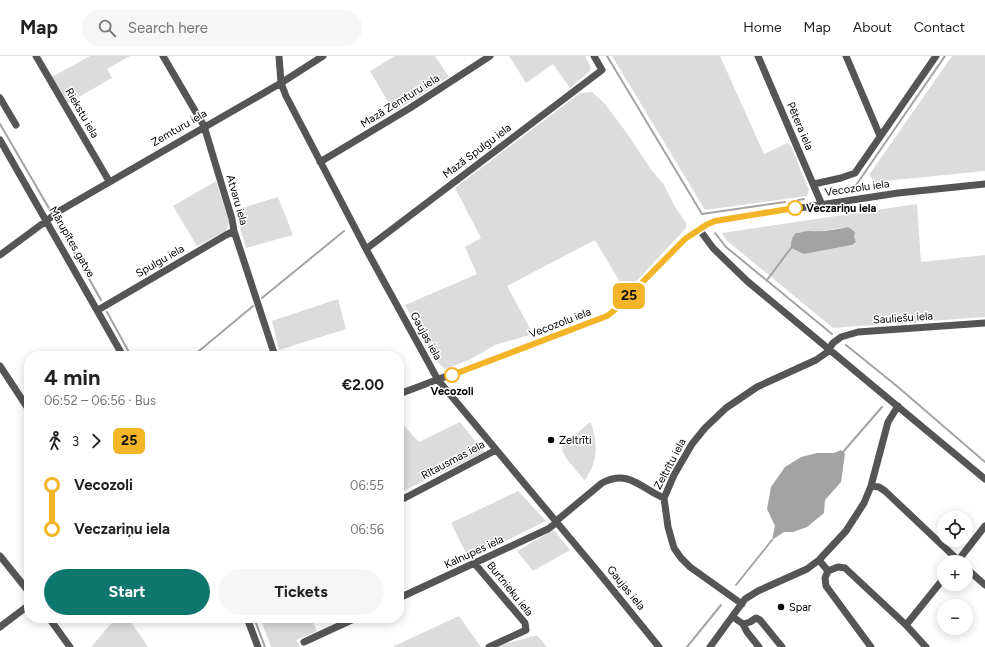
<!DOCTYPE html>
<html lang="en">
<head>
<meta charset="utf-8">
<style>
	body { margin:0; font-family:Figtree,sans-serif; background:#f6f6f6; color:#222; height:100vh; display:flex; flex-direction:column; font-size:15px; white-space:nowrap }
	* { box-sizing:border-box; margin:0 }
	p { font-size:13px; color:#767676 }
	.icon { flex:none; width:22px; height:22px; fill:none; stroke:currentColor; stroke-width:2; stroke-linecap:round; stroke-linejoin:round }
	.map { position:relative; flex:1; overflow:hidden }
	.drawer { position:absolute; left:24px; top:295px; width:380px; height:272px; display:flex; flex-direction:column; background:#fff; border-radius:16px; box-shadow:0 2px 10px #0003 }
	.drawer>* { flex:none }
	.badge { padding:0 8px; border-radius:6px; font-size:14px; line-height:26px }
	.buttons { position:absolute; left:937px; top:455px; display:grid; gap:8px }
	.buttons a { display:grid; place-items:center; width:36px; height:36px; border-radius:50%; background:#fff; box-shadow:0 2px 10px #0003; font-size:20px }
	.map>.badge { position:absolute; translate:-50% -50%; box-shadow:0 0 0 2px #fff }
	.legs { display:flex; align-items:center; gap:6px; height:44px; padding:0 20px; font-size:13px }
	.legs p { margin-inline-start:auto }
	.head { display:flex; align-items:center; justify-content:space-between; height:68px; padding:0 20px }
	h1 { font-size:22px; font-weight:700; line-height:30px }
	.cta { display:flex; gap:8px; margin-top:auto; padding:8px 20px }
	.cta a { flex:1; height:46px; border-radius:24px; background:#0f766e; color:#fff; font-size:16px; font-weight:700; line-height:46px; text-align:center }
	.cta a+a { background:#f6f6f6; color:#222 }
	ul { padding:0 20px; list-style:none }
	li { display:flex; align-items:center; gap:14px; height:44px; font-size:15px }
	li i { display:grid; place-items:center; width:6px; height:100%; margin:0 5px; background:currentColor }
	li i::after { content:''; width:10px; height:10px; margin:-5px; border:3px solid; border-radius:50%; background:#fff }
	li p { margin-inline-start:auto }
	li:first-child i { background:linear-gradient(#0000 50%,currentColor 0) }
	li:last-child i { background:linear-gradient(currentColor 50%,#0000 0) }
	header { display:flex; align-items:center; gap:24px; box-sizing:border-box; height:56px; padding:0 20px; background:#fff; border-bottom:1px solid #e0e0e0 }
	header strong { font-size:19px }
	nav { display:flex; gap:22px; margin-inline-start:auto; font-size:14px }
	.search { width:280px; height:36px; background:#f6f6f6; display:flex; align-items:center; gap:10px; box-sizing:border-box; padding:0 14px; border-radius:22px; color:#767676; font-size:15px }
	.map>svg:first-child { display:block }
	.green { fill:#dcdcdc; fill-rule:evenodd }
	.water { fill:#a3a3a3 }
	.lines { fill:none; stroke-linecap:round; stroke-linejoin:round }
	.stream { stroke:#a3a3a3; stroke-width:2 }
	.minor { stroke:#555; stroke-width:7 }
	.line-1-casing { stroke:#fff; stroke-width:9 }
	.line-1 { stroke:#f4b427; stroke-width:6 }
	.stop-1-dot { fill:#fff; stroke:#f4b427; stroke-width:2 }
	.poi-dot { fill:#000; stroke:#fff; stroke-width:1.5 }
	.labels { text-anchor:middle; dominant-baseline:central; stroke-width:3; stroke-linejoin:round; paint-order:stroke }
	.street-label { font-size:11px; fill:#000; stroke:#fff }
	.stop-label { font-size:11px; font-weight:bold; fill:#000; stroke:#fff; text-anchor:start }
	.poi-label { font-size:11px; fill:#000; stroke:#fff; text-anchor:start }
</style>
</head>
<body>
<header>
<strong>Map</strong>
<div class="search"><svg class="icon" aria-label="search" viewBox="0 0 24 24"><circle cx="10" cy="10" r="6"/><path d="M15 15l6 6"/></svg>Search here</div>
<nav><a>Home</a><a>Map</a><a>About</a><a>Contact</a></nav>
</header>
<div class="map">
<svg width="985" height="591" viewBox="0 0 985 591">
	<rect width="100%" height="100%" fill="#fff"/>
	<path class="green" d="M90 0H130L107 13 112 22 68 47 52 21Z
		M395 0H435L449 21 394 56 370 15Z
		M509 0H585L591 11 590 15 570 32 553 8 526 27Z
		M612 0H720L764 98 787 87 791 90 809 134 807 140 705 154Z
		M952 0H985V115L875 126 869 119Z
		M592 36 605 48 626 76 650 112 664 129 675 151 686 167V172L626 236 595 184 507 230 533 278 495 289 469 304 445 313 436 305 405 249 477 218 465 191 481 182 455 132 580 37Z
		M216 125 229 166 226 175 197 190 173 150Z
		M278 141 293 179 246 192 235 154Z
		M917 148 921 206 985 199V261L833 272 726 184 722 177ZM848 171 854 181 856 186 852 189 804 198 801 178 807 175 816 176Z
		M338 243 346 273 279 294 272 265Z
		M399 364 419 386 460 366 484 396 399 437Z
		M589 367H591C598 389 598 404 586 423L584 424 566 402 562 394 564 388Z
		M518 435 546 465 469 503 451 467Z
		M554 474 570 494 533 515 517 495Z
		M459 560 481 591H392Z
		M116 562H128L148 591H91Z
		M260 562H311L317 575 296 584 300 591H271Z
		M537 579 547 591H498L505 588Z"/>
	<path class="water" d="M848 171 855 176 854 181 856 186 852 189 804 198 791 192C791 186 791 182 796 177 801 177 804 175 809 175 822 176 835 174 848 171Z
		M841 394 845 398 841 426 825 444 824 457 807 471 793 476H784L772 484 775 470 767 453 771 431 785 411 801 401 817 397H834Z"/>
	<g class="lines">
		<path class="stream" d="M607 0 702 158 785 146
			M0 68 50 154
			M833 138 852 135 945 0
			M798 144 804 143
			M56 164 101 244
			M715 177 726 191 832 278
			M767 224 791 192
			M262 242 344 175
			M107 256 131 300
			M846 289 898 331 985 406
			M193 300 253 250
			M843 396 882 351
			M736 529 772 484
			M254 562 265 591
			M687 591 721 549"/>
		<path class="minor" d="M36 0 109 125
			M163 0 204 70 232 163 234 175 275 300
			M279 0 281 27 286 40 366 193 438 324 599 517 659 591
			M758 0 822 149
			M846 0 880 80
			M0 42 16 69
			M0 84 123 300
			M320 106 410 52 490 0
			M814 128 841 122 855 117 936 0
			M699 173 713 192 747 225 985 423
			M366 193 602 14 594 0
			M0 199 61 154 281 27 323 0
			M98 254 226 179 234 175
			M0 310 29 354
			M399 338 607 260 616 253 685 183 706 169 715 165 898 137 985 128
			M871 430 879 431 885 435 960 506
			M399 445 496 394
			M555 466 602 427C629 413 640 432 664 442
			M0 500 29 536
			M819 504 828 515 838 511 845 512 906 569 926 591
			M957 506 985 470
			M475 508 525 567 526 574 489 591
			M966 512 985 529
			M828 515 825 522 826 530 871 591
			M399 542 548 473 556 467
			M742 548 690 511 681 502 674 492 668 471 664 442 674 419 692 388 705 372 726 352 757 331 816 304 826 297 833 287 841 281 858 276 985 267
			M733 561 743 568 747 576 759 591
			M49 562 70 591
			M247 562 258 591
			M743 568 750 566 756 562 760 564 782 591
			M906 569 944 522
			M0 571 29 549
			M304 586 356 562
			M710 591 745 543 758 535 807 513 819 504 846 475 864 447 871 430 888 366 898 350"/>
	</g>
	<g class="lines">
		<g class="line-1-casing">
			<path id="line-1" d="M452 319 607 260 616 253 685 183 706 169 715 165 795 152"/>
		</g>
		<use href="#line-1" class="line-1"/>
	</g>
	<g class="stop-1-dot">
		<circle cx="795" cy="152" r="7"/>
		<circle cx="452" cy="319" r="7"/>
	</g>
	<g class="poi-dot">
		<circle cx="551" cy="384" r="4"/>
		<circle cx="781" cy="551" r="4"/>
	</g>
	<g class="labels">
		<g class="street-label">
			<text transform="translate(400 45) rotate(-32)">Mazā Zemturu iela</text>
			<text transform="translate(82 57) rotate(60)">Riekstu iela</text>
			<text transform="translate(800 70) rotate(67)">Pētera iela</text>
			<text transform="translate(179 72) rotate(-30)">Zemturu iela</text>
			<text transform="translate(477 95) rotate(-37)">Mazā Spulgu iela</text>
			<text transform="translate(857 132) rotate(-8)">Vecozolu iela</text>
			<text transform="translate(237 144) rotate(74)">Atvaru iela</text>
			<text transform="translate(72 186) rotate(60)">Mārupītes gatve</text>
			<text transform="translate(160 205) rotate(-30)">Spulgu iela</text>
			<text transform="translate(903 262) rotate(-4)">Sauliešu iela</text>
			<text transform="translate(560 267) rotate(-21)">Vecozolu iela</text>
			<text transform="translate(426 280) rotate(61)">Gaujas iela</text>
			<text transform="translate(453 404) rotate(-28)">Rītausmas iela</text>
			<text transform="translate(670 408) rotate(-62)">Zeltrītu iela</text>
			<text transform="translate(474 496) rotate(-25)">Kalnupes iela</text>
			<text transform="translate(626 532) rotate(51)">Gaujas iela</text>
			<text transform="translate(510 533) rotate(51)">Burtnieku iela</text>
		</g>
		<g class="stop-label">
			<text x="806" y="152">Veczariņu iela</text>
			<text x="452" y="335" text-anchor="middle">Vecozoli</text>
		</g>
		<g class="poi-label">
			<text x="559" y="384">Zeltrīti</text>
			<text x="789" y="551">Spar</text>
		</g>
	</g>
</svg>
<div class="buttons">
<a><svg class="icon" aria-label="locate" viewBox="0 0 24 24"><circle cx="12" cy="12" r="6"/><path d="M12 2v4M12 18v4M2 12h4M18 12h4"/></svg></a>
<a>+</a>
<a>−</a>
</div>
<b class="badge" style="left:629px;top:240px;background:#f4b427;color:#111">25</b>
<section class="drawer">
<div class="head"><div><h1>4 min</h1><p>06:52 – 06:56 · Bus</p></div><b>€2.00</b></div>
<div class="legs"><svg class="icon" aria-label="walk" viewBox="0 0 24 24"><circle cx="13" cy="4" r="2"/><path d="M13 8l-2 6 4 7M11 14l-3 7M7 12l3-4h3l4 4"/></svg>3<svg class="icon" aria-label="forward" viewBox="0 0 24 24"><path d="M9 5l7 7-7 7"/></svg><b class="badge" style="background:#f4b427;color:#111">25</b></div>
<ul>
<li><i style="color:#f4b427"></i><b>Vecozoli</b><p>06:55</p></li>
<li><i style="color:#f4b427"></i><b>Veczariņu iela</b><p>06:56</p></li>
</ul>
<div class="cta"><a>Start</a><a>Tickets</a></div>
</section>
</div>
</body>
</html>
